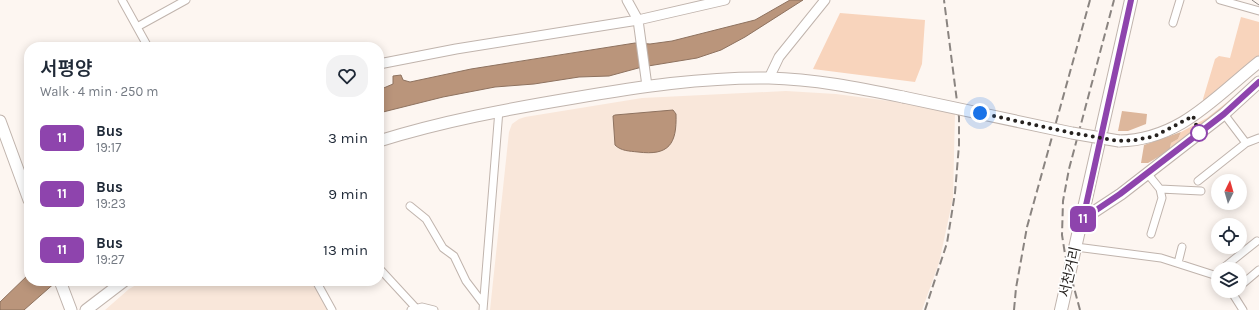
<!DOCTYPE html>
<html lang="en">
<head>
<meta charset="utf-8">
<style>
	body { margin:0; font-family:Karla,"Noto Sans KR",sans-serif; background:#f2f2f3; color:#1f2937; height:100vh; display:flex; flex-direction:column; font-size:15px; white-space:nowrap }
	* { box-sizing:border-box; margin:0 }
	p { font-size:13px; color:#747a83 }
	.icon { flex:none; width:22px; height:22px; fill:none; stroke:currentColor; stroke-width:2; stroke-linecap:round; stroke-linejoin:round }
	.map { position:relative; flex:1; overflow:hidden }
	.drawer { position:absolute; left:24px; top:42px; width:360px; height:244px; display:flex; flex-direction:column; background:#fff; border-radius:16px; box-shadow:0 2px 10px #0003 }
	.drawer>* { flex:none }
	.badge { padding:0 8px; border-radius:6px; font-size:14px; line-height:26px }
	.needle { width:26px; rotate:5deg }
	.fabs { position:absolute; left:1211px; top:174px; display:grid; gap:8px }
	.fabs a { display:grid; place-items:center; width:36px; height:36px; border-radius:50%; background:#fff; box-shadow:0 2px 10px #0003; font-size:20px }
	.you { position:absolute; width:20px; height:20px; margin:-10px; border:3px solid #fff; border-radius:50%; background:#1a73e8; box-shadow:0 0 0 6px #1a73e833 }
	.map>.badge { position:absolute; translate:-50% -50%; box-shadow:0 0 0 2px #fff }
	.round { display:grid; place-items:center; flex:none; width:42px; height:42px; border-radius:16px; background:#f2f2f3 }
	.head { display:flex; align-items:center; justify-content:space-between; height:68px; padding:0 16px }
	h1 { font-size:19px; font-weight:600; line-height:30px }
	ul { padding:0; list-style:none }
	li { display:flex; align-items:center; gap:12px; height:56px; padding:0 16px }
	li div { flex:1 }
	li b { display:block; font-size:15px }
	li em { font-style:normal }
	li .badge { min-width:44px; font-weight:700; text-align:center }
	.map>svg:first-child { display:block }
	.built { fill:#f9e7da }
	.green { fill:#f8d4bc }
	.forest { fill:#ddb79c }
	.water { fill:#ba957b; stroke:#8e725f }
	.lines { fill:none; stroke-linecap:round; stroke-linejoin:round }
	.minor-casing { stroke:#c0b4ad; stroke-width:9 }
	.tertiary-casing { stroke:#c0b4ad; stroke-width:11 }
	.secondary-casing { stroke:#c0b4ad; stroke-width:13 }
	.primary-casing { stroke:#c0b4ad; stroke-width:14 }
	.minor { stroke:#fff; stroke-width:7 }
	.tertiary { stroke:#fff; stroke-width:9 }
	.secondary { stroke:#fff; stroke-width:11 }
	.primary { stroke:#fff; stroke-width:12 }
	.tram { stroke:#8a8480; stroke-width:1 }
	.rail { stroke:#8a8480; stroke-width:2; stroke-dasharray:8 4; stroke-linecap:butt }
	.secondary-bridge-casing { stroke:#c0b4ad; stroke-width:13; stroke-linecap:butt }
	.secondary-bridge { stroke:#fff; stroke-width:11 }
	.line-casing { stroke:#fff; stroke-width:9 }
	.line { stroke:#8e44ad; stroke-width:6 }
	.walk { stroke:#26221f; stroke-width:4; stroke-dasharray:0 7.2 }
	.stop-dot { fill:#fff; stroke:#8e44ad; stroke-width:2 }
	.labels { text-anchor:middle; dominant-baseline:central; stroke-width:3.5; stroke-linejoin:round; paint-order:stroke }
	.street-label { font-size:14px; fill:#26221f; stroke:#fff }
</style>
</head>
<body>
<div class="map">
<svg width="1259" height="310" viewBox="0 0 1259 310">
	<rect width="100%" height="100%" fill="#fdf6f1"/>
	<path class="built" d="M786 91 836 94 928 106 955 112 953 198 939 263 922 310H490L509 132 512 124 519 119 525 117 642 98Z
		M143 281H313L329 310H105L129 289Z"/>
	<path class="green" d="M840 13 925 20 922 64 915 82 813 69Z
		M1241 17 1259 22V56L1204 103 1203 99 1215 59 1219 56 1230 58Z
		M1245 88 1247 91 1171 150V143L1178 139 1181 132 1207 118Z"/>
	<path class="forest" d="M1122 111 1147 114 1146 124 1128 131H1118Z
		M1181 132 1178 139 1171 143 1170 150 1148 163H1141L1144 145Z"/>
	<path class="water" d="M790 0H803L745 37 721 50 697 58 642 67 609 76 579 77 534 84 495 87 443 97 379 113V90L393 84V76L401 75 403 80 410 82 471 69 635 43 650 44 672 41 755 20Z
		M673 110 676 114C677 144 669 156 638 152 629 151 621 151 615 145L613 116 615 115Z
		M29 274V281H57L24 310H0V302Z"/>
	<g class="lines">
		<g class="minor-casing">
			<path id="minor" d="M122 0 148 47
				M1220 0 1259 11
				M1173 23 1180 0
				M137 27 186 0
				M1224 114 1246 143
				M1147 173 1160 189 1162 198 1151 234
				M1198 181 1246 143 1259 138
				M1160 189 1201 191
				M410 206 426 219 443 248 454 256 466 281 482 302
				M1076 247 1161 258 1214 275 1218 278
				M1178 263 1182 247
				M379 268 415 307
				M1222 269 1257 241
				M316 281 332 310
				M1240 286 1259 270
				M1231 291 1243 310
				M411 310 422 307 434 310
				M483 310 499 110"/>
		</g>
		<g class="tertiary-casing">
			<path id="tertiary" d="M627 0 638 20 647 86
				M379 64 456 49 638 20 725 0
				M769 78 779 57 825 0"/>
		</g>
		<g class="secondary-casing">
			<path id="secondary" d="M0 121 29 200
				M379 141C443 121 508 109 574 98 638 87 703 77 769 78 814 79 859 88 903 97
				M1119 141C1180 140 1215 97 1259 62
				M1083 219 1121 194 1224 114 1259 82
				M60 281 71 310
				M86 310 124 281"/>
		</g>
		<g class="primary-casing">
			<path id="primary" d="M1061 310 1131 0"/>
		</g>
		<use href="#minor" class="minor"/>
		<use href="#tertiary" class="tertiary"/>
		<use href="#secondary" class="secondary"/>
		<use href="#primary" class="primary"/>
		<path class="tram" d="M1252 0 1259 5"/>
		<path class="rail" d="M925 310 947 243 955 193 959 145V117L944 0
			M1014 310 1016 288 1027 227 1090 0
			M1080 310 1065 254 1062 235 1063 201 1069 169 1114 0"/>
		<g class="secondary-bridge-casing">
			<path id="secondary-bridge" d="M903 97 1072 133 1119 141"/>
		</g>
		<use href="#secondary-bridge" class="secondary-bridge"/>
	</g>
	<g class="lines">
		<g class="line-casing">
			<path id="line" d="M1131 0 1083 219 1120 194 1224 114 1259 82"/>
		</g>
		<use href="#line" class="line"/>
		<path class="walk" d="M980 113 1072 133 1119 141 1136 140 1155 136 1193 116 1199 133"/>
	</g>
	<circle class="stop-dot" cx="1199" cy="133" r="8"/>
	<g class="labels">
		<g class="street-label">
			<text transform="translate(1070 272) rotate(-77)">서천거리</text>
		</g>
	</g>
</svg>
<div class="fabs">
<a><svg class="needle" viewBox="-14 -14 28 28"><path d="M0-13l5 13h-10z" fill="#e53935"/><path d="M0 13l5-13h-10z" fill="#747a83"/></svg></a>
<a><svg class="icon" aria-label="locate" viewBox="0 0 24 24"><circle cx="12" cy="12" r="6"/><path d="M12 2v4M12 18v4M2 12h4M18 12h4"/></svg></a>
<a><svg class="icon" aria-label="layers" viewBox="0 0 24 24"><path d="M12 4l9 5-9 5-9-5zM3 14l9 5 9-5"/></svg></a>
</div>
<div class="you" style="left:980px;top:113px"></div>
<b class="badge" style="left:1083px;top:219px;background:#8e44ad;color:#fff">11</b>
<section class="drawer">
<div class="head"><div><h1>서평양</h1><p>Walk · 4 min · 250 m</p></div><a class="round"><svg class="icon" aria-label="heart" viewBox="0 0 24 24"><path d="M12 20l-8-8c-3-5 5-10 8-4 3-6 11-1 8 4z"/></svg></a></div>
<ul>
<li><span class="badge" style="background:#8e44ad;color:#fff">11</span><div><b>Bus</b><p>19:17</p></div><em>3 min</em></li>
<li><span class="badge" style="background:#8e44ad;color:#fff">11</span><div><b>Bus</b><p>19:23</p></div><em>9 min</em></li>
<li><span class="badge" style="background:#8e44ad;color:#fff">11</span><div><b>Bus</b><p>19:27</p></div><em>13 min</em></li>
</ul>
</section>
</div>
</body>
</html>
